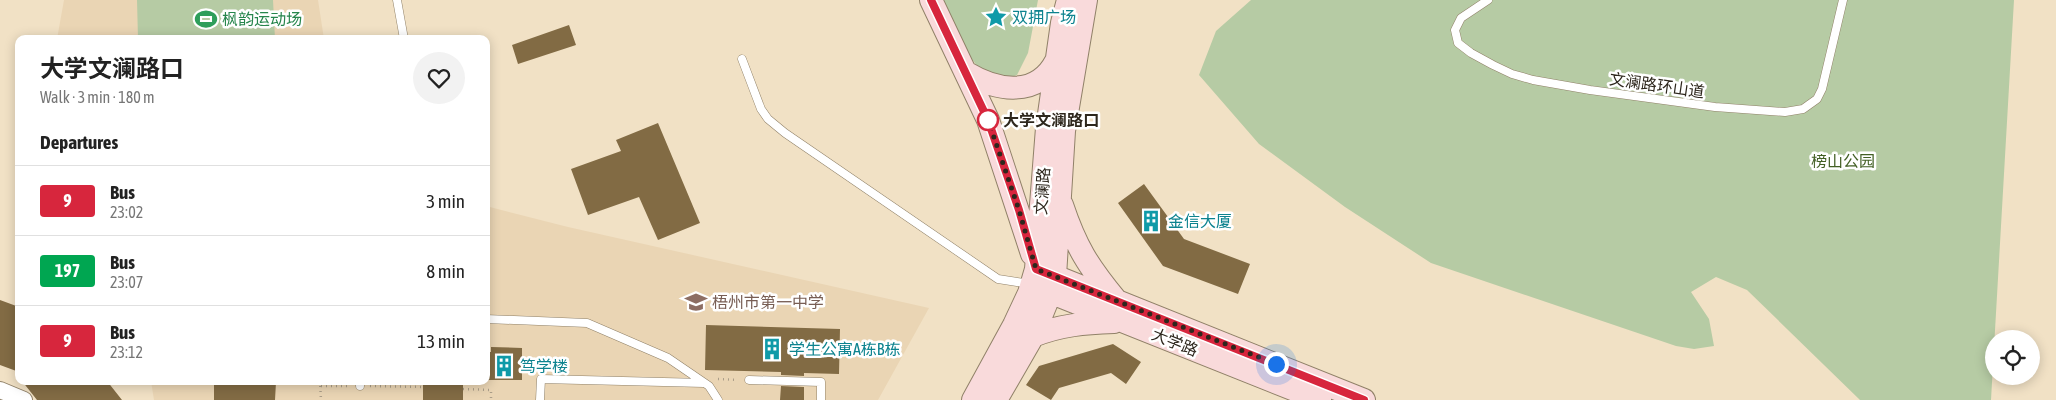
<!DOCTYPE html>
<html lang="en">
<head>
<meta charset="utf-8">
<style>
	body { margin:0; font-family:"Asap Condensed","Noto Sans SC",sans-serif; background:#f2f2f2; color:#222; height:100vh; display:flex; flex-direction:column; font-size:19px; white-space:nowrap }
	* { box-sizing:border-box; margin:0 }
	p { font-size:16px; color:#767676 }
	.icon { flex:none; width:28px; height:28px; fill:none; stroke:currentColor; stroke-width:2; stroke-linecap:round; stroke-linejoin:round }
	.map { position:relative; flex:1; overflow:hidden }
	.drawer { position:absolute; left:15px; top:35px; width:475px; height:350px; display:flex; flex-direction:column; background:#fff; border-radius:10px; box-shadow:0 2px 12px #0003 }
	.drawer>* { flex:none }
	.badge { padding:0 10px; border-radius:4px; font-size:18px; line-height:32px }
	.controls { position:absolute; left:1985px; top:330px; display:grid; gap:10px }
	.controls a { display:grid; place-items:center; width:55px; height:55px; border-radius:50%; background:#fff; box-shadow:0 2px 12px #0003; font-size:25px }
	.you { position:absolute; width:25px; height:25px; margin:-12px; border:4px solid #fff; border-radius:50%; background:#1a73e8; box-shadow:0 0 0 8px #1a73e833 }
	.map>.badge { position:absolute; translate:-50% -50%; box-shadow:0 0 0 2px #fff }
	h2 { padding:0 25px; font-size:19px; line-height:45px }
	.round { display:grid; place-items:center; flex:none; width:52px; height:52px; border-radius:26px; background:#f2f2f2 }
	.head { display:flex; align-items:center; justify-content:space-between; height:85px; padding:0 25px }
	h1 { font-size:24px; font-weight:700; line-height:38px }
	ul { padding:0; list-style:none }
	li { display:flex; align-items:center; gap:15px; height:70px; padding:0 25px; border-top:1px solid #e0e0e0 }
	li div { flex:1 }
	li b { display:block; font-size:19px }
	li em { font-style:normal }
	li .badge { min-width:55px; font-weight:700; text-align:center }
	.map>svg:first-child { display:block }
	.built { fill:#ead5b4 }
	.green { fill:#b6cba4 }
	.building { fill:#826b44 }
	.lines { fill:none; stroke-linecap:round; stroke-linejoin:round }
	.lane-casing { stroke:#908168; stroke-width:9 }
	.street-casing { stroke:#908168; stroke-width:18 }
	.secondary-casing { stroke:#908168; stroke-width:24 }
	.path { stroke:#ab9e89; stroke-width:2.5; stroke-dasharray:1 4; stroke-linecap:butt }
	.lane { stroke:#fff; stroke-width:8 }
	.street { stroke:#fff; stroke-width:16 }
	.secondary { stroke:#f9dadb; stroke-width:22 }
	.line-casing { stroke:#fff; stroke-width:11 }
	.line { stroke:#d7263d; stroke-width:8 }
	.walk { stroke:#2e271d; stroke-width:5; stroke-dasharray:0 9 }
	.stop-dot { fill:#fff; stroke:#d7263d; stroke-width:2.5 }
	.labels { text-anchor:middle; dominant-baseline:central; stroke-width:5; stroke-linejoin:round; paint-order:stroke }
	.culture-label { font-size:16px; fill:#0d838f; stroke:#fff; text-anchor:start }
	.leisure-label { font-size:16px; fill:#27864d; stroke:#fff; text-anchor:start }
	.street-label { font-size:16px; fill:#2e271d; stroke:#fff }
	.stop-label { font-size:16px; font-weight:bold; fill:#2e271d; stroke:#fff; text-anchor:start }
	.park-label { font-size:16px; fill:#436025; stroke:#fff }
	.education-label { font-size:16px; fill:#785e54; stroke:#fff; text-anchor:start }
</style>
</head>
<body>
<div class="map">
<svg width="2056" height="400" viewBox="0 0 2056 400">
	<rect width="100%" height="100%" fill="#f1e1c5"/>
	<path class="built" d="M64 0H318L324 39H57Z
		M486 206 568 227 929 308 878 400H154L151 381H486Z"/>
	<path class="green" d="M137 0H273L275 39H138Z
		M938 0H1038L1028 53 1017 75 1006 79 978 67 967 53Z
		M1251 0H2014L1991 400H1860L1747 290 1716 277 1691 292 1709 319 1714 346 1694 349 1676 346 1431 263 1345 207 1259 144 1199 75 1216 31Z"/>
	<path class="building" d="M569 25 576 45 518 64 512 45Z
		M658 123 700 223 658 240 639 197 588 215 571 169 621 151 616 140Z
		M1144 184 1184 239 1250 264 1238 294 1163 266 1118 203Z
		M0 300 19 307V372L0 365Z
		M706 325 840 329 839 374 804 373V376L781 375V372L705 370Z
		M1113 344 1141 362 1126 384 1111 373 1059 388 1051 400 1026 385 1039 366Z
		M491 347 522 348V380H486V352H491Z
		M22 381H107L122 400H37Z
		M214 381 276 382 275 400H214Z
		M423 381H463V400H423Z
		M781 386 804 387V400H780Z"/>
	<g class="lines">
		<g class="lane-casing">
			<path id="lane" d="M397 0 404 39
				M1488 0 1461 18 1455 30 1458 43 1471 53 1493 65 1512 74 1533 80 1590 90 1715 107 1785 112 1803 109 1817 99 1822 89 1843 0
				M742 59 761 109 768 119 785 133 998 279 1030 284
				M486 319 587 323 668 358 709 386 718 400
				M749 380 821 382V400
				M360 381V386
				M540 400 541 379 704 383"/>
		</g>
		<g class="street-casing">
			<path id="street" d="M0 390 24 400"/>
		</g>
		<g class="secondary-casing">
			<path id="secondary" d="M931 0 988 120 1032 254
				M967 73C997 91 1037 98 1056 61
				M1062 205C1076 247 1088 266 1116 300
				M1042 271 1364 400
				M1037 287 1320 400
				M1033 336C1060 325 1085 323 1114 322
				M973 400 1014 325 1029 293 1036 269 1047 128 1062 23 1068 0
				M996 400 1033 336 1048 299 1055 276 1064 131 1086 0"/>
		</g>
		<path class="path" d="M718 379 738 380
			M320 381 321 400
			M321 386H350
			M370 386 423 387
			M463 389 491 390V400"/>
		<use href="#lane" class="lane"/>
		<use href="#street" class="street"/>
		<use href="#secondary" class="secondary"/>
	</g>
	<g class="lines">
		<g class="line-casing">
			<path id="line" d="M931 0 988 120 1019 210 1036 269 1364 400"/>
		</g>
		<use href="#line" class="line"/>
		<path class="walk" d="M988 120 1019 210 1036 269 1276 364"/>
	</g>
	<defs>
		<g id="sight-bare" transform="scale(1.725)"><path d="M0-6L1.8-2.2L6-1.7L2.9 1.2L3.7 5.4L0 3.3L-3.7 5.4L-2.9 1.2L-6-1.7L-1.8-2.2Z" fill="#0f9aa8" stroke="#fff" stroke-width="2.5" paint-order="stroke"/></g>
		<g id="stadium-bare" transform="scale(1.725)"><path d="M0-5a6.5 5 0 1 0 0 10a6.5 5 0 1 0 0-10ZM-3.5-1.8h7v3.6h-7Z" fill="#2e9e5b" stroke="#fff" stroke-width="2.5" paint-order="stroke"/></g>
		<g id="building-bare" transform="scale(1.725)"><path d="M-4-6H4V6H1V3H-1V6H-4ZM-2.5-4.3h1.7v1.8h-1.7ZM.8-4.3h1.7v1.8H.8ZM-2.5-1h1.7V.8h-1.7ZM.8-1h1.7V.8H.8Z" fill="#0f9aa8" stroke="#fff" stroke-width="2.5" paint-order="stroke"/></g>
		<g id="school-bare" transform="scale(1.725)"><path d="M0-5L7-2L0 1L-7-2ZM-4 1L0 2.5L4 1V4Q0 6-4 4Z" fill="#8d6e63" stroke="#fff" stroke-width="2.5" paint-order="stroke"/></g>
	</defs>
	<g fill-rule="evenodd">
		<use href="#sight-bare" x="996" y="17"/>
		<use href="#stadium-bare" x="206" y="19"/>
		<use href="#building-bare" x="1151" y="221"/>
		<use href="#school-bare" x="696" y="302"/>
		<use href="#building-bare" x="772" y="349"/>
		<use href="#building-bare" x="504" y="366"/>
	</g>
	<circle class="stop-dot" cx="988" cy="120" r="10"/>
	<g class="labels">
		<g class="culture-label">
			<text x="1012" y="17">双拥广场</text>
			<text x="1168" y="221">金信大厦</text>
			<text x="789" y="349">学生公寓A栋B栋</text>
			<text x="520" y="366">笃学楼</text>
		</g>
		<g class="leisure-label">
			<text x="222" y="19">枫韵运动场</text>
		</g>
		<g class="street-label">
			<text transform="translate(1657 85) rotate(8)">文澜路环山道</text>
			<text transform="translate(1042 191) rotate(-86)">文澜路</text>
			<text transform="translate(1175 342) rotate(22)">大学路</text>
		</g>
		<g class="stop-label">
			<text x="1003" y="120">大学文澜路口</text>
		</g>
		<g class="park-label">
			<text x="1843" y="161">榜山公园</text>
		</g>
		<g class="education-label">
			<text x="712" y="302">梧州市第一中学</text>
		</g>
	</g>
</svg>
<div class="controls">
<a><svg class="icon" aria-label="locate" viewBox="0 0 24 24"><circle cx="12" cy="12" r="6"/><path d="M12 2v4M12 18v4M2 12h4M18 12h4"/></svg></a>
</div>
<div class="you" style="left:1276px;top:364px"></div>
<section class="drawer">
<div class="head"><div><h1>大学文澜路口</h1><p>Walk · 3 min · 180 m</p></div><a class="round"><svg class="icon" aria-label="heart" viewBox="0 0 24 24"><path d="M12 20l-8-8c-3-5 5-10 8-4 3-6 11-1 8 4z"/></svg></a></div>
<h2>Departures</h2>
<ul>
<li><span class="badge" style="background:#d7263d;color:#fff">9</span><div><b>Bus</b><p>23:02</p></div><em>3 min</em></li>
<li><span class="badge" style="background:#00a651;color:#fff">197</span><div><b>Bus</b><p>23:07</p></div><em>8 min</em></li>
<li><span class="badge" style="background:#d7263d;color:#fff">9</span><div><b>Bus</b><p>23:12</p></div><em>13 min</em></li>
</ul>
</section>
</div>
</body>
</html>
